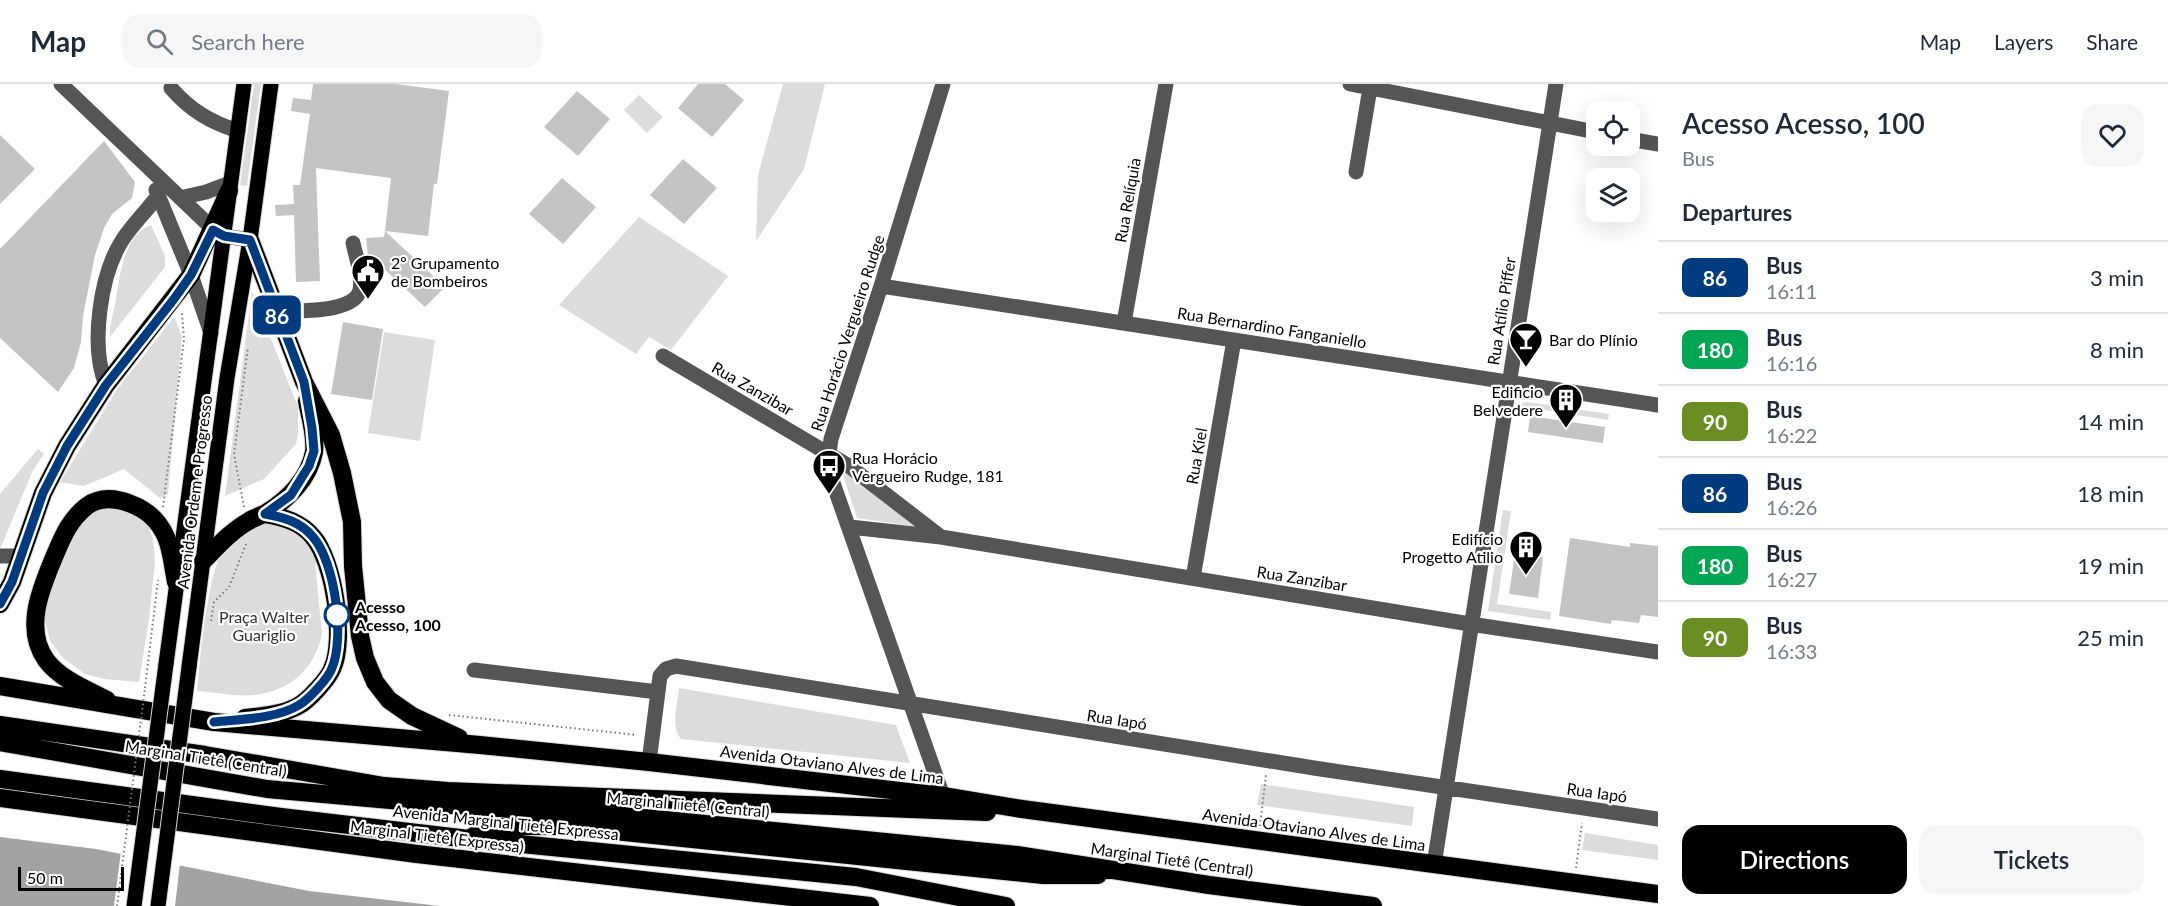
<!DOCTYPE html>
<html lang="en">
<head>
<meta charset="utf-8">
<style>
	body { margin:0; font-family:Lato,sans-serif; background:#f6f6f7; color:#1f2937; height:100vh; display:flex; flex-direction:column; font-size:22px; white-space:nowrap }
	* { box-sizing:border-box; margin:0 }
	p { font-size:20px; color:#747a83 }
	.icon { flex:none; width:33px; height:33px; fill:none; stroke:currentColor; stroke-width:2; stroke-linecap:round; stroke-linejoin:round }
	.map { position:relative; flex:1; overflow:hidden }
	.side { display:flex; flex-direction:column; background:#fff; width:510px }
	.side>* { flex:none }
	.badge { padding:0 12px; border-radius:9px; font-size:21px; line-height:39px }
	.tools { position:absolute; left:1586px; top:18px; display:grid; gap:12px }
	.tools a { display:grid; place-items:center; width:54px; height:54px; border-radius:12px; background:#fff; box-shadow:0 6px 24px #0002; font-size:30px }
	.scale { position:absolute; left:18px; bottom:15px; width:106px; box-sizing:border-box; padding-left:6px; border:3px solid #000; border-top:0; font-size:16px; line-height:21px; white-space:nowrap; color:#000; -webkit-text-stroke:4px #fff; paint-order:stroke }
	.map>.badge { position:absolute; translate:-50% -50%; box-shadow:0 0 0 3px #fff }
	h2 { padding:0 24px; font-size:22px; line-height:54px }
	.round { display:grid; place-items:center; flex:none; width:63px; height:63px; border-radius:18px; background:#f6f6f7 }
	.headline { display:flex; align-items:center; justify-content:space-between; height:102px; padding:0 24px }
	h1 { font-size:28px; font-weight:600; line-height:45px }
	.cta { display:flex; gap:12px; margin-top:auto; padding:12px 24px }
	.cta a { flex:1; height:69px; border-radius:18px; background:#000; color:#fff; font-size:24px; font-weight:600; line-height:69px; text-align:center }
	.cta a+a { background:#f6f6f7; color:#1f2937 }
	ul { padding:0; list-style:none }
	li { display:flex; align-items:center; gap:18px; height:72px; padding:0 24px; border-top:2px solid #e0e1e3 }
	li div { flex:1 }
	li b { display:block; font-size:22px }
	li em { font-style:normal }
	li .badge { min-width:66px; font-weight:700; text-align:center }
	header { display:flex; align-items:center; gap:36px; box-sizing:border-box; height:84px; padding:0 30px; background:#fff; border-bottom:2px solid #e0e1e3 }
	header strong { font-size:28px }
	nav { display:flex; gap:33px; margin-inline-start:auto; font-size:21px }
	.search { width:420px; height:54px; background:#f6f6f7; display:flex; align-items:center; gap:15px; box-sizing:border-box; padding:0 21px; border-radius:18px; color:#747a83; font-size:22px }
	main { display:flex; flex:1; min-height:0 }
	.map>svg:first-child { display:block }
	.green { fill:#dcdcdc }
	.water { fill:#a3a3a3 }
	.pier { fill:#fff }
	.building { fill:#c4c4c4 }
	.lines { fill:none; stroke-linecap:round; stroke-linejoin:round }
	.major-casing { stroke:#dbdbdb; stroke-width:17 }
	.highway-casing { stroke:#dbdbdb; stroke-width:20 }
	.path { stroke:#777; stroke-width:2; stroke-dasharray:1.5 3; stroke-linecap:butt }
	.minor { stroke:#555; stroke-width:15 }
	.major { stroke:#000; stroke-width:15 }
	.highway { stroke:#000; stroke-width:18 }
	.major-bridge-casing { stroke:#dbdbdb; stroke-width:17; stroke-linecap:butt }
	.path-bridge { stroke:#777; stroke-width:2; stroke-dasharray:1.5 3; stroke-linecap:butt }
	.major-bridge { stroke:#000; stroke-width:15 }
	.line-casing { stroke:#fff; stroke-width:14 }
	.line { stroke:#003b80; stroke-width:9 }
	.stop-dot { fill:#fff; stroke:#003b80; stroke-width:3 }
	.labels { text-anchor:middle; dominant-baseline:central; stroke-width:4.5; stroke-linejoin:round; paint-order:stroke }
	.street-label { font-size:16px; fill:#000; stroke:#fff }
	.poi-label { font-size:16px; fill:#000; stroke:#fff; text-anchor:start }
	.stop-label { font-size:16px; font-weight:bold; fill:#000; stroke:#fff; text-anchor:start }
	.park-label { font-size:16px; fill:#333; stroke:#fff }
</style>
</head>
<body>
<header>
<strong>Map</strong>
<div class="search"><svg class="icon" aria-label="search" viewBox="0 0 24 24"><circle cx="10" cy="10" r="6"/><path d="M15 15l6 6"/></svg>Search here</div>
<nav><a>Map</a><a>Layers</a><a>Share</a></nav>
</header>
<main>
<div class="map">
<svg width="1658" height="822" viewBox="0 0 1658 822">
	<rect width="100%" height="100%" fill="#fff"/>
	<path class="green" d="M254 0H261L247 102 240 101Z
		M783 0H825L804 85 756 157 758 91Z
		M639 11 663 33 647 49 624 26Z
		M639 133 728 192 671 266 649 253 636 270 559 221Z
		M151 141 165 172V183L110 253C109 243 113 231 115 220 120 195 122 151 151 141Z
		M252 207 298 323V351L296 360 264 395 225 412Z
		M174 233 182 252 168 410 160 414 124 385 84 402 60 398 116 307Z
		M384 248 435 256 420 357 368 349Z
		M1527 318 1609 330 1608 336 1519 322 1522 319Z
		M38 365 44 370 33 386 0 465V410Z
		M841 385 919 443 857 434Z
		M101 418 115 419 145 436 153 454 155 478 149 535 139 598 104 595 85 590 63 574 50 557 45 536V516L69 444Z
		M1503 426 1511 427 1497 520 1551 528 1550 536 1488 527Z
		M267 436 288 439 314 467 322 550C314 586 290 607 254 611 236 613 215 608 197 607 201 572 207 478 230 455 239 446 256 441 267 436Z
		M679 604 896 641 910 679 681 655C670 643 678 619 679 604Z
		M1261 700 1414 723 1412 742 1257 721Z
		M1585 749 1658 761V776L1582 766Z"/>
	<path class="water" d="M0 753 96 765 309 807 440 822H0Z"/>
	<path class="pier" d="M121 767 180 779 175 822H114Z"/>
	<path class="building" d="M313 0H396L449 7 437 100H434L428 152 385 147 391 94 316 84 320 197 296 198 294 131 276 132 275 121 294 120 293 101H300L310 30 291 27 293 14 311 16Z
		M698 0H725L744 16 712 53 678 24Z
		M577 7 610 35 578 72 544 43Z
		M0 51 35 85 0 120Z
		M104 57 135 98 132 114 112 130 104 144 95 171 83 232 81 258 74 284 58 308 0 254V165Z
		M683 75 717 104 684 140 650 111Z
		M562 94 596 123 563 160 529 130Z
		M385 147 445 203 425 223 380 181 369 182 366 154 384 153Z
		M343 238 383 245 372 316 331 310Z
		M1530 332 1605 343 1603 359 1528 348Z
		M1570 454 1630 463V459L1658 462V533L1641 531 1639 539 1612 536 1611 540 1559 532Z
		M1515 469 1543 473 1538 514 1509 510Z"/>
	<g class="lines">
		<g class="major-casing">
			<path id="major" d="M166 580 244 0
				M189 583 227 294 250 156 271 0"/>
		</g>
		<g class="highway-casing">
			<path id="highway" d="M250 156 304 298 331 351 342 389 352 438 353 482 360 552 365 574 375 598 389 616 412 632 459 654
				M203 477C217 463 231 447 249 437 254 434 260 432 266 429 287 416 309 395 314 368 316 352 310 333 307 317
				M0 520 12 498 43 409 67 362 106 301 191 191 229 107
				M0 602 214 638 480 661 649 678 943 712 1022 725 1658 810
				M107 616C86 605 60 595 46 576 23 544 42 502 55 471 63 452 70 435 87 422 101 412 116 414 131 420 147 426 159 437 166 453 172 467 173 484 176 498
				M245 634C262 632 282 631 298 622 308 617 328 595 332 585 346 556 334 477 313 453 301 438 283 433 265 430
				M0 641 205 671 384 702 448 707 987 728
				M0 658 267 705 435 720 624 732 1017 771 1209 801 1373 822
				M0 695 281 733 469 755 856 793 1006 822
				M0 714 417 770 870 822
				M469 755 486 744 519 742H566L1043 791H1098"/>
		</g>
		<path class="path" d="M163 423 184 255 182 229
			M244 423 234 370 248 263
			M211 537 214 518 229 503 246 460
			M145 604 158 496
			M449 631 637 651
			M1260 742 1266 691
			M1576 784 1582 739"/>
		<path class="minor" d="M61 0 213 145 224 152 250 156
			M1350 0 1596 48
			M171 4C190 26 210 38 238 47
			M1629 55 1658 60
			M1356 88 1370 4
			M156 106 191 191 211 249
			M180 114 206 108 230 99
			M881 202 1658 321
			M276 228C296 226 354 230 360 206 363 192 356 173 353 159
			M1124 239 1166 0
			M663 272 849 382 941 453
			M106 301C90 262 100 190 123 155 133 140 147 126 158 112
			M850 443 941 453 1470 540 1658 568
			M0 472H22
			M1193 494 1234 256
			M474 586 658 608
			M649 678 660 592 666 585 676 582 1314 684 1658 735
			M943 712 833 399 828 377 831 355 881 202 943 0
			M1434 781 1556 0"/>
		<use href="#major" class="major"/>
		<use href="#highway" class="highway"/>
		<g class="major-bridge-casing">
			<path id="major-bridge" d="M134 822 166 580
				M158 822 189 583"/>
		</g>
		<path class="path-bridge" d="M117 822 145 604"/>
		<use href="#major-bridge" class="major-bridge"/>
	</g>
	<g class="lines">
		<g class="line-casing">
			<path id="line" d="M0 520 12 498 43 409 67 362 106 301 174 215 191 191 213 146 224 152 250 156 304 298 312 344 314 367 309 382 291 411 265 430C283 433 301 438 313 453 335 478 345 553 332 584 328 595 308 616 299 621 276 635 241 635 214 638"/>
		</g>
		<use href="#line" class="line"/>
	</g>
	<defs>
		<g id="civic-pin" transform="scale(1.725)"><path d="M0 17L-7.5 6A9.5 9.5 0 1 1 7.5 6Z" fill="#000" stroke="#fff"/><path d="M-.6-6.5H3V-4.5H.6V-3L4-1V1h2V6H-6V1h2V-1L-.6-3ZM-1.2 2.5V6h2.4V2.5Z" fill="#fff"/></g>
		<g id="bar-pin" transform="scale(1.725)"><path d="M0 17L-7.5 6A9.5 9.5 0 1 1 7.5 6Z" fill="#000" stroke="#fff"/><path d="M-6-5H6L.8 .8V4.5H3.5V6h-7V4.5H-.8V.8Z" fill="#fff"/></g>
		<g id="building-pin" transform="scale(1.725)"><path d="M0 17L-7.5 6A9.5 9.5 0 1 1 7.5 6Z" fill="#000" stroke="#fff"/><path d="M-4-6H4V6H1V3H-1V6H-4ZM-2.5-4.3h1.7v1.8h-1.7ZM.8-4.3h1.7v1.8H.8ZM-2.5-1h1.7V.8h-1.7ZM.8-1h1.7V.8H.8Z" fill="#fff"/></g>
		<g id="bus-pin" transform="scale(1.725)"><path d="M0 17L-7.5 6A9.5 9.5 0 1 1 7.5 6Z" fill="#000" stroke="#fff"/><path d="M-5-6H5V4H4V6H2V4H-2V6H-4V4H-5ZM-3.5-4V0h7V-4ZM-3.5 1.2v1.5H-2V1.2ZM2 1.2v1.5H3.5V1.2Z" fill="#fff"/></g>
	</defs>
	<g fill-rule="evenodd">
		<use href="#civic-pin" x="368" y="187"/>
		<use href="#bar-pin" x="1526" y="255"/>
		<use href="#building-pin" x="1566" y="316"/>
		<use href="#bus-pin" x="829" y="382"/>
		<use href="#building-pin" x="1526" y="463"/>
	</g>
	<circle class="stop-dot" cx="337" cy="531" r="12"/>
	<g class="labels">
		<g class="street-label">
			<text transform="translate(1127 116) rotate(-80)">Rua Relíquia</text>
			<text transform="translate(1501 227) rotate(-81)">Rua Atílio Piffer</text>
			<text transform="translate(1272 243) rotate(9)">Rua Bernardino Fanganiello</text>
			<text transform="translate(847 249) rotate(-72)">Rua Horácio Vergueiro Rudge</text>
			<text transform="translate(753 304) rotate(30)">Rua Zanzibar</text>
			<text transform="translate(1196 372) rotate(-80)">Rua Kiel</text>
			<text transform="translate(194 408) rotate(-83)">Avenida Ordem e Progresso</text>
			<text transform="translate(1302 494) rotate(9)">Rua Zanzibar</text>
			<text transform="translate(1117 635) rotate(9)">Rua Iapó</text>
			<text transform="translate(206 674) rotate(9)">Marginal Tietê (Central)</text>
			<text transform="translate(832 680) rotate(7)">Avenida Otaviano Alves de Lima</text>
			<text transform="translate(1597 708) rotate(8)">Rua Iapó</text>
			<text transform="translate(688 720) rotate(5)">Marginal Tietê (Central)</text>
			<text transform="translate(506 738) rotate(6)">Avenida Marginal Tietê Expressa</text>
			<text transform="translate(1314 745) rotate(8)">Avenida Otaviano Alves de Lima</text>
			<text transform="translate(437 752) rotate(7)">Marginal Tietê (Expressa)</text>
			<text transform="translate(1172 775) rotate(8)">Marginal Tietê (Central)</text>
		</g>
		<g class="poi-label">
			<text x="391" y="178">2º Grupamento<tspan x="391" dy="18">de Bombeiros</tspan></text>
			<text x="1549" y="255">Bar do Plínio</text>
			<text x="1543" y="307" text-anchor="end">Edificio<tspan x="1543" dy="18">Belvedere</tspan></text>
			<text x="852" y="373">Rua Horácio<tspan x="852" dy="18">Vergueiro Rudge, 181</tspan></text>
			<text x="1503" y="454" text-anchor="end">Edifício<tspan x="1503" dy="18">Progetto Atilio</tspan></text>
		</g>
		<g class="stop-label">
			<text x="355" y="522">Acesso<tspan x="355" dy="18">Acesso, 100</tspan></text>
		</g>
		<g class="park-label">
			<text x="264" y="532">Praça Walter<tspan x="264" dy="18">Guariglio</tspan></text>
		</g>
	</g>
</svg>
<div class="tools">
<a><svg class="icon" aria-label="locate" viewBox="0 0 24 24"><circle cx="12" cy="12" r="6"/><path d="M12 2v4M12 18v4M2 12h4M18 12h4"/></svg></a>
<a><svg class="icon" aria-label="layers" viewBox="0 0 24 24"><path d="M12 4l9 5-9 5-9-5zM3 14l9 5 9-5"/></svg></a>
</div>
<div class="scale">50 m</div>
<b class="badge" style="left:277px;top:231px;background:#003b80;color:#fff">86</b>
</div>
<section class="side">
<div class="headline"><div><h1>Acesso Acesso, 100</h1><p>Bus</p></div><a class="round"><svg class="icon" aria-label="heart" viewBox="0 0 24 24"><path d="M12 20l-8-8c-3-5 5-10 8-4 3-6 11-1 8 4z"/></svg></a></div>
<h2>Departures</h2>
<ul>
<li><span class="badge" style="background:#003b80;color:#fff">86</span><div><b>Bus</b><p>16:11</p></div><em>3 min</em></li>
<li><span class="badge" style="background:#00a651;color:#fff">180</span><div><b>Bus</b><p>16:16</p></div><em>8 min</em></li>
<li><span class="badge" style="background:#6b8e23;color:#fff">90</span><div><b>Bus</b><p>16:22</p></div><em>14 min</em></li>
<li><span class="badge" style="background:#003b80;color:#fff">86</span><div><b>Bus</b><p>16:26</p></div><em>18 min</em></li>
<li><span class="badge" style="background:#00a651;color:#fff">180</span><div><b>Bus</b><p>16:27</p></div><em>19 min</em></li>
<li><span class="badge" style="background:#6b8e23;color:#fff">90</span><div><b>Bus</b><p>16:33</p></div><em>25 min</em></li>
</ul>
<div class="cta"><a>Directions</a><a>Tickets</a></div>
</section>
</main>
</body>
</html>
